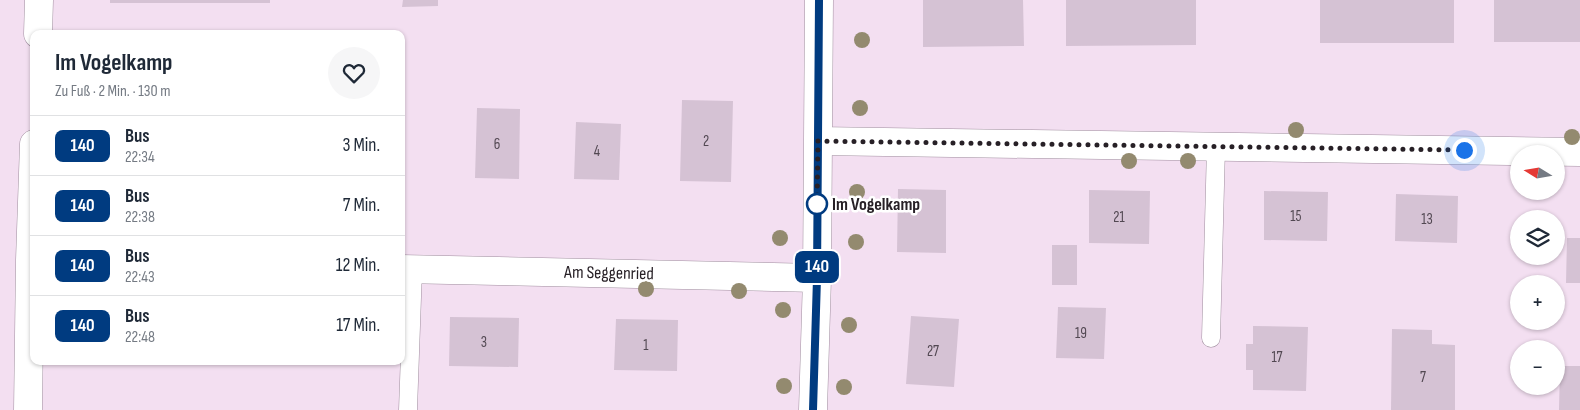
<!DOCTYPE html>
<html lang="de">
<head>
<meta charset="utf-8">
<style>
	body { margin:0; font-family:"Sofia Sans Condensed",sans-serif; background:#f6f6f7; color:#1f2937; height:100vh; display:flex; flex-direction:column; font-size:19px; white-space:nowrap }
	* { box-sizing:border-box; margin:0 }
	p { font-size:16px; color:#747a83 }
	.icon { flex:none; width:28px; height:28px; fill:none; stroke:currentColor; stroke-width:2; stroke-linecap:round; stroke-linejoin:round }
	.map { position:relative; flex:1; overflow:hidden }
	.details { position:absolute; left:30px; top:30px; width:375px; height:335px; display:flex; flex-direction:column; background:#fff; border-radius:10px; box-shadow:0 1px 4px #0004 }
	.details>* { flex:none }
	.badge { padding:0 10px; border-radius:8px; font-size:18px; line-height:32px }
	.needle { width:32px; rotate:281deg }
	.tools { position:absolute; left:1510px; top:145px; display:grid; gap:10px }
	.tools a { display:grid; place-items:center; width:55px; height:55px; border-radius:50%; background:#fff; box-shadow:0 1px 4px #0004; font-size:25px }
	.you { position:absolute; width:25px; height:25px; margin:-12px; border:4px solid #fff; border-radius:50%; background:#1a73e8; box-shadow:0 0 0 8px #1a73e833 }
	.map>.badge { position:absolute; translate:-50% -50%; box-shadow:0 0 0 2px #fff }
	.round { display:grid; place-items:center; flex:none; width:52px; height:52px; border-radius:26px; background:#f6f6f7 }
	.overview { display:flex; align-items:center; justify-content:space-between; height:85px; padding:0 25px }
	h1 { font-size:24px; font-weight:700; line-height:38px }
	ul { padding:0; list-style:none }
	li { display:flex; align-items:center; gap:15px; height:60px; padding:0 25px; border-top:1px solid #e0e1e3 }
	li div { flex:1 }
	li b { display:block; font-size:19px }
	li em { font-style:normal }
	li .badge { min-width:55px; font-weight:700; text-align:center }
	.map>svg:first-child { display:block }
	.building { fill:#d5c2d4 }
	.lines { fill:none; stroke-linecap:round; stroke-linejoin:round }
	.service-casing { stroke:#a08e9f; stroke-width:19 }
	.minor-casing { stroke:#a08e9f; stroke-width:29 }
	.service { stroke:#fff; stroke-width:18 }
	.minor { stroke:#fff; stroke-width:28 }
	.tree { fill:#938a6f }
	.line-casing { stroke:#fff; stroke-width:11 }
	.line { stroke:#003b80; stroke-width:8 }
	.walk { stroke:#272026; stroke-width:5; stroke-dasharray:0 9 }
	.stop-dot { fill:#fff; stroke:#003b80; stroke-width:2.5 }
	.labels { text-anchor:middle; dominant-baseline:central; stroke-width:5; stroke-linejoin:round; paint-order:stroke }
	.number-label { font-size:15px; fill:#524852 }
	.stop-label { font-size:18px; font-weight:bold; fill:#272026; stroke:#fff; text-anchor:start }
	.street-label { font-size:18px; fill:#272026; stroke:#fff }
</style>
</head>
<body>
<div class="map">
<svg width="1580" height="410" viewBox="0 0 1580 410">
	<rect width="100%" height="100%" fill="#f3dff1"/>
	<path class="building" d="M110 0H270V3H110Z
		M403 0H438V6L402 7Z
		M923 0H1023L1024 46 923 47Z
		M1066 0H1196V45L1066 46Z
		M1320 0H1454V43H1320Z
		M1494 0H1580V42H1494Z
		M682 100 733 101 731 182 680 181Z
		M477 108 520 109 519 179 475 178Z
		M401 114H405L403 177H401Z
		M576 122 621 124 619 180 574 179Z
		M898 189 946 190V253L897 252Z
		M1089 190 1150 191 1149 244 1089 243Z
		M1264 191 1328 192 1327 241 1264 240Z
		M1396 194 1458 196 1457 243 1395 241Z
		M1567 238H1580V283H1566Z
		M1052 245H1077V285H1052Z
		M1058 307 1106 308 1104 359 1056 358Z
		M911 316 959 319 954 387 906 384Z
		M450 317 519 318 518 367 449 366Z
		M616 319 678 320 677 371 614 370Z
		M1253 326 1308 327 1306 391 1253 390V370H1246V344H1253Z
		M1392 329 1432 330V344L1455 345V410H1391Z
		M271 361H338V364H271Z
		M1560 366H1580V410H1559Z"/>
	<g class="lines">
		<g class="service-casing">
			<path id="service" d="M1211 338 1216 147
				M408 410 413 269"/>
		</g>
		<g class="minor-casing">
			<path id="minor" d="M38 34 39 0
				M818 141 1580 152
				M401 269 817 278
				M28 410 30 260 34 144
				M813 410 817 278 819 0"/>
		</g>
		<use href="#service" class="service"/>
		<use href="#minor" class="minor"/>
	</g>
	<g class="tree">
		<circle cx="862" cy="40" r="8"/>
		<circle cx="860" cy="108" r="8"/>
		<circle cx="1296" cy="130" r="8"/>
		<circle cx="1572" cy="137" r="8"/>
		<circle cx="1129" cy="161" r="8"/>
		<circle cx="1188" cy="161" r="8"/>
		<circle cx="857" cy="192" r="8"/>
		<circle cx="780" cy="238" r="8"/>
		<circle cx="856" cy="242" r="8"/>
		<circle cx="646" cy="289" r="8"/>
		<circle cx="739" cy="291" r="8"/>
		<circle cx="783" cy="310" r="8"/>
		<circle cx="849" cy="325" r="8"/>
		<circle cx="784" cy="386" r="8"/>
		<circle cx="844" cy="387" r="8"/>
	</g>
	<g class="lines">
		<g class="line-casing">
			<path id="line" d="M813 410 817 278 819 0"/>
		</g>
		<use href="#line" class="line"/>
		<path class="walk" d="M817 204 818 141 1464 150"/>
	</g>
	<circle class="stop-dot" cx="817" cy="204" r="10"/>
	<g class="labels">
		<g class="number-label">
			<text x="706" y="141">2</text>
			<text x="497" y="144">6</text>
			<text x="597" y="151">4</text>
			<text x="1296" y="216">15</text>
			<text x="1119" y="217">21</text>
			<text x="1427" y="219">13</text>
			<text x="1081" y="333">19</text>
			<text x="484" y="342">3</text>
			<text x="646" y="345">1</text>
			<text x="933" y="351">27</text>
			<text x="1277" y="357">17</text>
			<text x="1423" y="377">7</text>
		</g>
		<g class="stop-label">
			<text x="832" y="204">Im Vogelkamp</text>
		</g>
		<g class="street-label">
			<text transform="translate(609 273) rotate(1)">Am Seggenried</text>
		</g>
	</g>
</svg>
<div class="tools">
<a><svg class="needle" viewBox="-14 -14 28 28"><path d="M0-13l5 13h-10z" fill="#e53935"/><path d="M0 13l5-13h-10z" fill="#747a83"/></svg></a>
<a><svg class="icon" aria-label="layers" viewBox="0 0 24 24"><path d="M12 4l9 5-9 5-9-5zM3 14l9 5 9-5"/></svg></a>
<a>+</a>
<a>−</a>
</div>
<div class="you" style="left:1464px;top:150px"></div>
<b class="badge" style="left:817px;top:267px;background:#003b80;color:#fff">140</b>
<section class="details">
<div class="overview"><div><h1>Im Vogelkamp</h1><p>Zu Fuß · 2 Min. · 130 m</p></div><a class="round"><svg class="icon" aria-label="heart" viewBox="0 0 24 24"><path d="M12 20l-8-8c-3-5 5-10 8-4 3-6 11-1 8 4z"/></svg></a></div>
<ul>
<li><span class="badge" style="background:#003b80;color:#fff">140</span><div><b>Bus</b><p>22:34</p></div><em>3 Min.</em></li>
<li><span class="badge" style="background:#003b80;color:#fff">140</span><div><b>Bus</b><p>22:38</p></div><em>7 Min.</em></li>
<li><span class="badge" style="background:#003b80;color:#fff">140</span><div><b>Bus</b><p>22:43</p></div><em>12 Min.</em></li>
<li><span class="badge" style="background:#003b80;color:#fff">140</span><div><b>Bus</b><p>22:48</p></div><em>17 Min.</em></li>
</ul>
</section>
</div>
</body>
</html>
